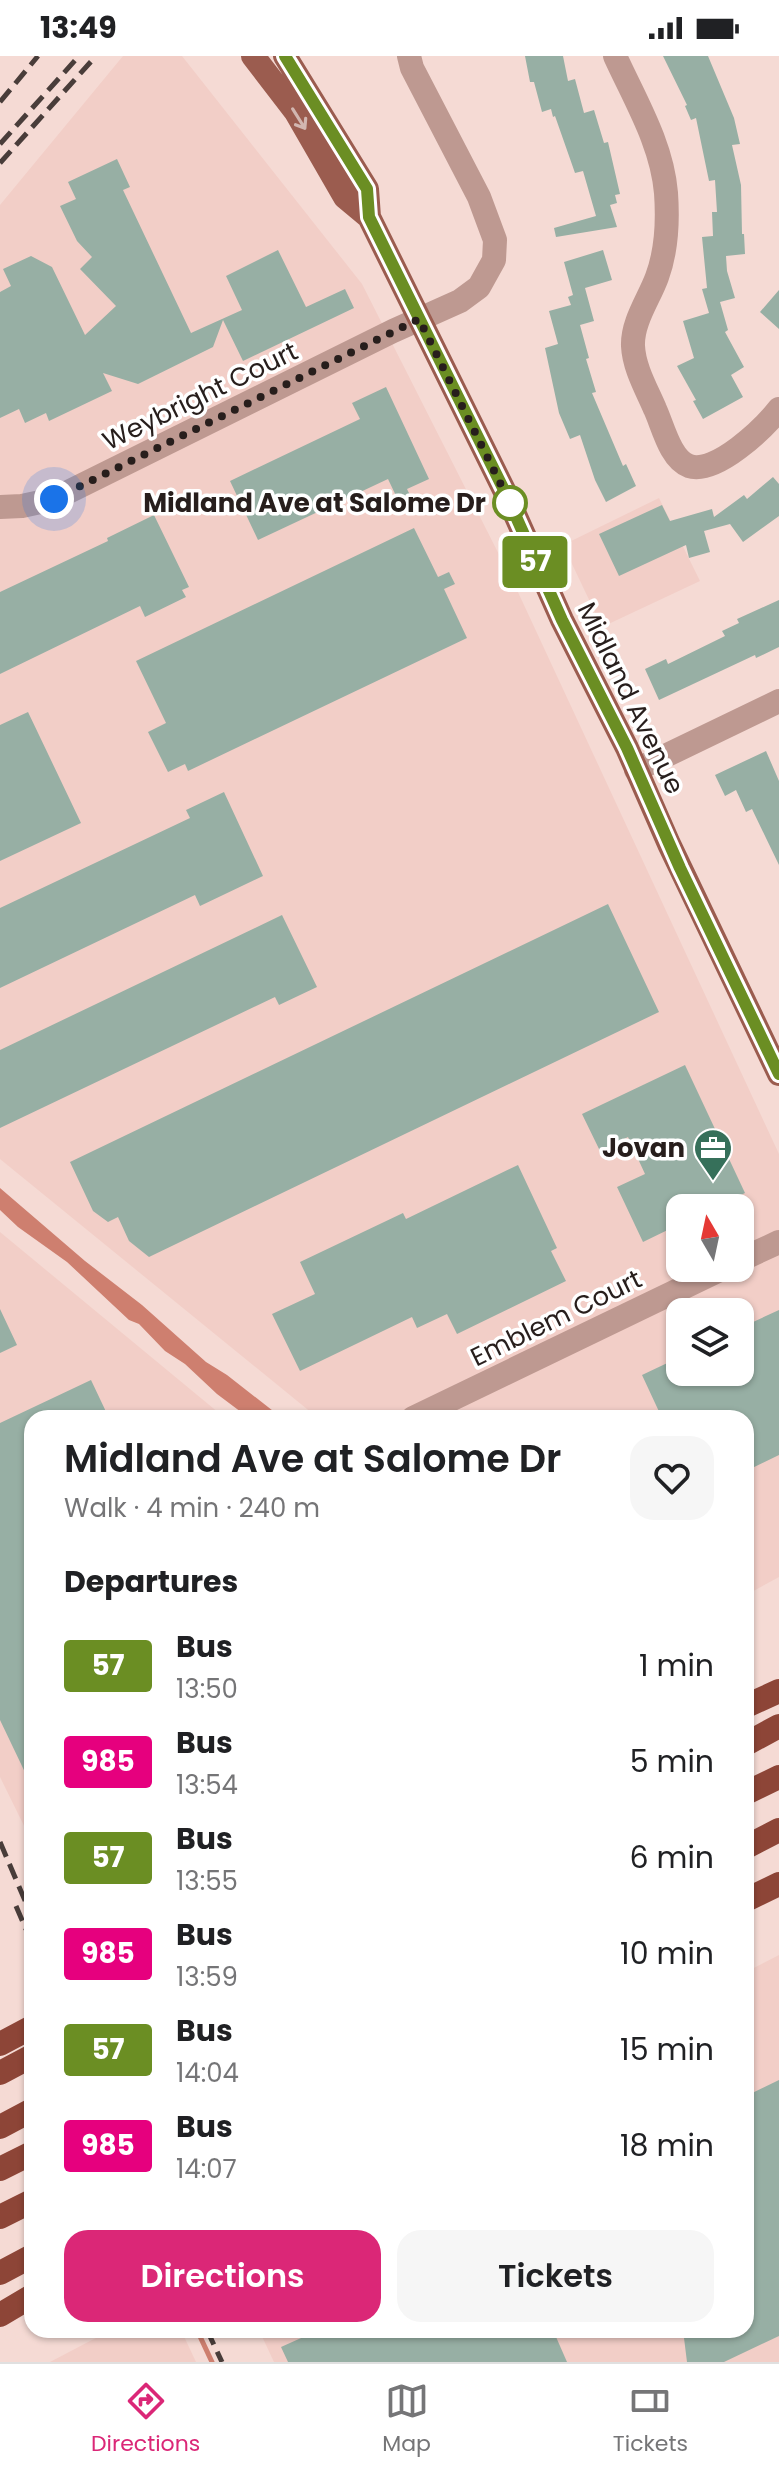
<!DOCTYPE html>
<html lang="en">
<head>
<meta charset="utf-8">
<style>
	body { margin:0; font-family:Poppins,sans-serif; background:#f6f6f6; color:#202124; height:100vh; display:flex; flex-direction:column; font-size:30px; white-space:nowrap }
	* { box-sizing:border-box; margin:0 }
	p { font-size:26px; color:#757577 }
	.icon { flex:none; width:44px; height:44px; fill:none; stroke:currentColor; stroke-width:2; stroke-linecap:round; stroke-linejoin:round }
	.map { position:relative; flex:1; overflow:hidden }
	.panel { position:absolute; left:24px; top:1354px; width:730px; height:928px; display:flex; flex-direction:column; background:#fff; border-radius:24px; box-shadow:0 2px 6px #0004 }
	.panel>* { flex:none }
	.badge { padding:0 16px; border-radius:6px; font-size:28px; line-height:52px }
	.needle { width:52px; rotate:351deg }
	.controls { position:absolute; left:666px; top:1138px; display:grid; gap:16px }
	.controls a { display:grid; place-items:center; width:88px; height:88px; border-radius:16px; background:#fff; box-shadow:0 2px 6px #0004; font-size:40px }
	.you { position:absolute; width:40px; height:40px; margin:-20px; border:6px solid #fff; border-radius:50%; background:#1a73e8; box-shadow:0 0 0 12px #1a73e833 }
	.map>.badge { position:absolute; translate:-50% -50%; box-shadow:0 0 0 4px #fff }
	h2 { padding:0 40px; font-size:30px; line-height:72px }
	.round { display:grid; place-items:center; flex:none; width:84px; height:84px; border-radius:24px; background:#f6f6f6 }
	.overview { display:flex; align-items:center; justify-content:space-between; height:136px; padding:0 40px }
	h1 { font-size:38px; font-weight:600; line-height:60px }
	.primary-button { display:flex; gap:16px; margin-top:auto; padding:16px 40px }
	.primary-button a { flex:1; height:92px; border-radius:24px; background:#db2777; color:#fff; font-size:32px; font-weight:600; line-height:92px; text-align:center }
	.primary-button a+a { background:#f6f6f6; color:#202124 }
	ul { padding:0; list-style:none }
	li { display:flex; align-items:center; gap:24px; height:96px; padding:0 40px }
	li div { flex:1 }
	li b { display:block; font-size:30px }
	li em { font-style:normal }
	li .badge { min-width:88px; font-weight:700; text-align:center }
	.status { display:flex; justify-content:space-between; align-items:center; height:56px; padding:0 40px; background:#fff; direction:ltr }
	.status svg { height:22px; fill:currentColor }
	.tabs { display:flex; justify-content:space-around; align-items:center; height:112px; border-top:2px solid #e0e0e0; background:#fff; font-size:22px; color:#757577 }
	.tabs a { display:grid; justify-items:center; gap:4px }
	.tabs .selected { color:#db2777 }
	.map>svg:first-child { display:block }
	.built { fill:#f2cec7; fill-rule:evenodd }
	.water { fill:#ce7f6f }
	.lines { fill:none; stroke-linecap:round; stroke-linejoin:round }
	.stream { stroke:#ce7f6f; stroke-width:5 }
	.building { fill:#97afa4 }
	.minor { stroke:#be9991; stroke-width:24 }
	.major { stroke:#9b5c4f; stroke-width:24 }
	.highway { stroke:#8d4537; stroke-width:24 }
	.rail { stroke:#493d3a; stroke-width:5; stroke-dasharray:16 8; stroke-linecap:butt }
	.oneway { stroke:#d2b6b0 }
	.line-casing { stroke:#fff; stroke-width:18 }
	.line { stroke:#6b8e23; stroke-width:12 }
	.walk { stroke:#271e1c; stroke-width:8; stroke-dasharray:0 14.4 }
	.stop-dot { fill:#fff; stroke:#6b8e23; stroke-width:4 }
	.labels { text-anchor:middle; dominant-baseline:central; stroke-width:7; stroke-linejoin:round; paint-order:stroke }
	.street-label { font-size:26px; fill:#271e1c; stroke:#fff }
	.stop-label { font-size:26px; font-weight:bold; fill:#271e1c; stroke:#fff; text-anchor:end }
	.poi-label { font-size:26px; font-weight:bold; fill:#271e1c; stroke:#fff; text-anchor:end }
</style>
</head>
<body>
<div class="status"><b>13:49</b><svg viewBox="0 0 49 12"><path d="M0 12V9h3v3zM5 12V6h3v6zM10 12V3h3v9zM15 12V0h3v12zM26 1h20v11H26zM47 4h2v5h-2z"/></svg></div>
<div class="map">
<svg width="779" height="2306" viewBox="0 0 779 2306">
	<rect width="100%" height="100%" fill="#f5dad4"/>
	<path class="built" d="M123 0H182L362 228 517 534 779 1098V1521L746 1539V1362H318L0 1103V149ZM680 1152H740V1212H680ZM680 1256H740V1316H680Z
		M659 442 700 525 602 571 563 489Z
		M0 1176 225 1362H32V1786L0 1721Z
		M779 1899V2306H274L259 2274H746V1916Z
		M111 2274H181L196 2306H50Z"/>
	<path class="water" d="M0 1132 85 1205 142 1249 206 1306 227 1319 282 1362H249L217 1338 185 1308 165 1295 139 1268 129 1264 67 1206 18 1171 0 1154Z"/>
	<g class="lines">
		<path class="stream" d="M197 2274 212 2306"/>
	</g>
	<path class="building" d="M525 0H563L568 25 575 23 584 57 594 54 604 87 608 86 620 138 615 139 617 147 610 149 617 171 556 181 554 172 596 160 583 115 575 117 555 60 553 61 551 53 542 56 534 26H530Z
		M663 0H708L734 62 740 88 732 89 741 129 742 178H744L745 198 726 200 727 215 735 242 720 246 728 274 725 276 744 311 731 319 743 341 703 363 693 345 696 344 677 310 694 302 683 265 709 257 702 233 707 232 702 181 713 180 712 156H717L715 124 709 125 696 62 691 64 685 50 687 49Z
		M117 103 130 131 123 134 191 277 242 254 226 220 278 194 306 251 345 233 354 252 243 305 223 264 213 291 138 328 103 317 112 335 49 365 46 357 25 367 19 353 0 362V236L11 230 3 213 31 200 52 211 85 279 116 250 80 213 92 201 77 185 60 150 76 143 68 126Z
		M603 194 612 224 585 232 594 265 580 269 589 302 586 303 596 336 592 337 623 410 626 408 636 430 606 446 595 424 580 379 570 383 559 357 545 292 558 288 549 255 571 249 568 241 573 239 564 206Z
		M779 234V273L760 256Z
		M386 331 429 423 407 433 410 439 398 444 388 423 258 484 230 425 360 363 352 347Z
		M773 421 779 428V460L743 486 730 468 704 475 710 496 689 502 686 489 619 520 599 478 662 449 670 465 712 453 714 461 744 439 747 443Z
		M154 459 189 531 182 534 186 541 145 561 140 550 0 618V536L108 485 107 482Z
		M414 472 438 521 449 516 455 528 444 533 467 582 188 715 185 708 168 716 148 676 166 667 136 605Z
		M779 544V591L756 602 755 599 659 644 645 613 666 603 668 608 725 580 722 575 739 567 737 563Z
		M28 656 81 767 0 805V669Z
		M766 695 779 725V809L752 753 746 756 736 734 725 740 715 719Z
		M224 736 263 820 200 850 195 839 0 932V852L190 762 186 754Z
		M608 848 659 956 149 1201 129 1185 118 1161 108 1166 93 1155 70 1106Z
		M282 859 317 931 279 949 275 941 0 1072V994Z
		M685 1009 745 1137 714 1152H680V1168L643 1186 617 1131 645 1118 628 1081 600 1095 582 1058Z
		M518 1109 557 1192 551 1195 566 1225 457 1278 447 1258 417 1272 412 1261 300 1315 272 1258 315 1238 300 1206 403 1157 406 1163Z
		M0 1253 17 1289 0 1297Z
		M779 1254V1399L746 1415V1362H662L642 1319 680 1301V1316H740V1272Z
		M91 1324 109 1362H32V1731L0 1664V1367Z
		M779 2024V2280L724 2306H687L683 2274H746V2040Z
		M319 2274H553L567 2306H288L281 2291Z"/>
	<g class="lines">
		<path class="minor" d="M615 0C635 44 662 88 666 137 668 165 667 194 657 221 649 243 632 266 633 290 634 312 647 334 655 353 663 370 670 403 689 410 716 419 764 372 779 353
			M0 451 22 450 54 443 393 275 460 245 479 231 494 204 495 184 479 141 412 12 409 0
			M636 714 779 645
			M740 1204 779 1186
			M413 1362 724 1212"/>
		<path class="major" d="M253 0 296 56 345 141 369 161
			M285 0 367 133 369 161 505 436 562 564 627 692 669 788 779 1018"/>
		<path class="highway" d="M746 1650 779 1635
			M746 1688 779 1670
			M746 1737 779 1721
			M746 1791 779 1774
			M746 1844 779 1828
			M0 1988 32 1971
			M0 2017 32 2000
			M0 2071 32 2054
			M0 2113 32 2097
			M0 2161 32 2145
			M0 2217 32 2200
			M0 2259 32 2240"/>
		<path class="rail" d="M0 46 38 0
			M0 88 79 0
			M0 107 96 0
			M0 1786 32 1861
			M16 1850 32 1887
			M207 2274 222 2306"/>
	</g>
	<defs><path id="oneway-shaft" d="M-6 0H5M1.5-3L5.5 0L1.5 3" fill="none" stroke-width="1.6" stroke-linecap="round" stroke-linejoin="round" transform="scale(2)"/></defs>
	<use class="oneway" href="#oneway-shaft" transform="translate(299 63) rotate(58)"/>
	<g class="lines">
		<g class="line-casing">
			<path id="line" d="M285 0 367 133 369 161 505 436 562 564 627 692 680 812 779 1018"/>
		</g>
		<use href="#line" class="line"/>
		<path class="walk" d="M54 443 419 263 510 447"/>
	</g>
	<defs>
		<g id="office-pin" transform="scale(2)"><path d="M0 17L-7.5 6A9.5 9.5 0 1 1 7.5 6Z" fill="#36705a" stroke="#fff"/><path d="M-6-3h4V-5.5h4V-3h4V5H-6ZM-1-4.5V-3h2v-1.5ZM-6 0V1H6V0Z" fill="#fff"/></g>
	</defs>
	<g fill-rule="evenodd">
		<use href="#office-pin" x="713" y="1092"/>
	</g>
	<circle class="stop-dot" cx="510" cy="447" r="16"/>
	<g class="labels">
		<g class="street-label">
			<text transform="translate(200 340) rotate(-26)">Weybright Court</text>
			<text transform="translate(631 642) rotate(64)">Midland Avenue</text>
			<text transform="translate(556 1262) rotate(-26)">Emblem Court</text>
		</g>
		<g class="stop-label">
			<text x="486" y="447">Midland Ave at Salome Dr</text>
		</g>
		<g class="poi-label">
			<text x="685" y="1092">Jovan</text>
		</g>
	</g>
</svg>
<div class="controls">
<a><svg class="needle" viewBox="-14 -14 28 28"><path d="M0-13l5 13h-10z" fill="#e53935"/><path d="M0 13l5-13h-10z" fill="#757577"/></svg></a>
<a><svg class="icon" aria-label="layers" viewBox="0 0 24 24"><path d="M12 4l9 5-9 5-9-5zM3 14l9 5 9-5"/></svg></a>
</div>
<div class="you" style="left:54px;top:443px"></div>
<b class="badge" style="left:535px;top:506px;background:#6b8e23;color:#fff">57</b>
<section class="panel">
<div class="overview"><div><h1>Midland Ave at Salome Dr</h1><p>Walk · 4 min · 240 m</p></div><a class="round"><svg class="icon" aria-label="heart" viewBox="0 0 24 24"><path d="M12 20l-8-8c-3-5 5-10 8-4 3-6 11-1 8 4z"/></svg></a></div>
<h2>Departures</h2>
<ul>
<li><span class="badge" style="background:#6b8e23;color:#fff">57</span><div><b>Bus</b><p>13:50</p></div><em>1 min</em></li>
<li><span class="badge" style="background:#e6007e;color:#fff">985</span><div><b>Bus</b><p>13:54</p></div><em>5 min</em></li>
<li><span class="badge" style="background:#6b8e23;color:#fff">57</span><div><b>Bus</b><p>13:55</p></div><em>6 min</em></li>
<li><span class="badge" style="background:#e6007e;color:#fff">985</span><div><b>Bus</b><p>13:59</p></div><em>10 min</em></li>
<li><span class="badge" style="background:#6b8e23;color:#fff">57</span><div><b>Bus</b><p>14:04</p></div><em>15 min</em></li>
<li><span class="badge" style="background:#e6007e;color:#fff">985</span><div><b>Bus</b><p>14:07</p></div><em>18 min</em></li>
</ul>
<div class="primary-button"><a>Directions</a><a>Tickets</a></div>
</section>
</div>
<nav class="tabs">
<a class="selected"><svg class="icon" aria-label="directions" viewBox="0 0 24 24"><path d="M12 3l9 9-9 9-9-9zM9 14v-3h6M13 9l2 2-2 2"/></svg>Directions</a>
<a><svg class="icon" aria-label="map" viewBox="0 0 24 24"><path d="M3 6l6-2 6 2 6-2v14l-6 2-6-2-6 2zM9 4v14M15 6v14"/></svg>Map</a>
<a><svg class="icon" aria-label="tickets" viewBox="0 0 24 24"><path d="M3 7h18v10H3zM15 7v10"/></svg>Tickets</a>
</nav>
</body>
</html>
